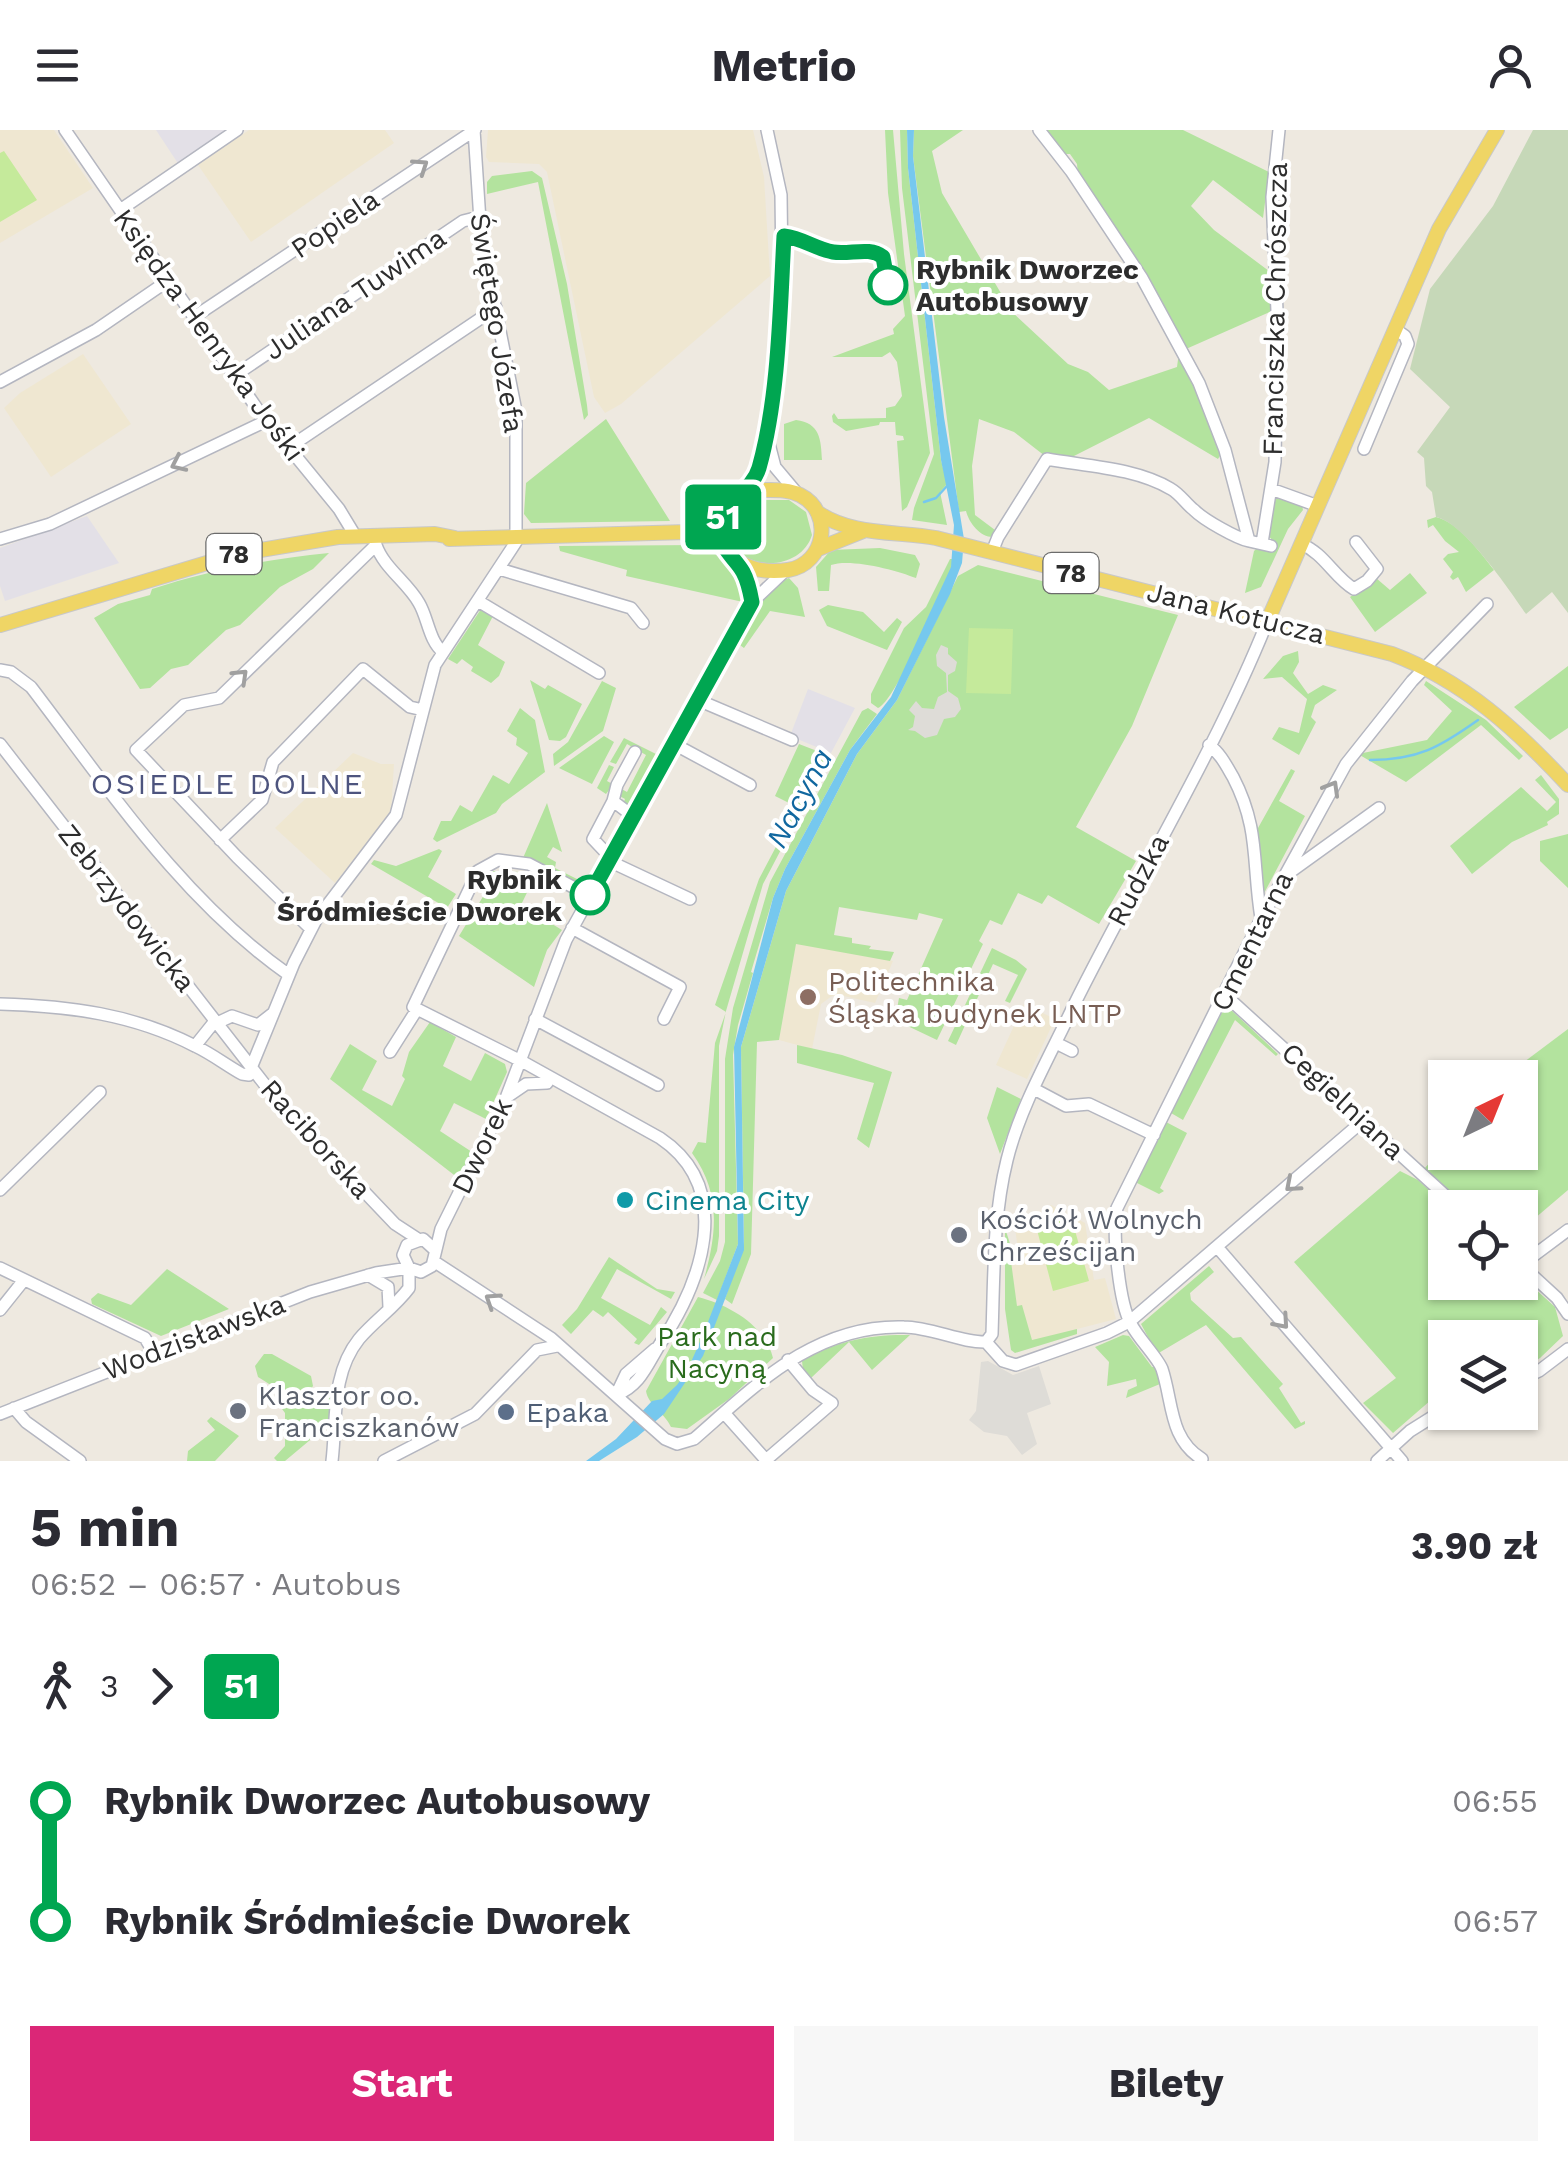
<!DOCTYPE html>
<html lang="pl">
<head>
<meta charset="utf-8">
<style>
	body { margin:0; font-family:"Work Sans",sans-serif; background:#f7f7f7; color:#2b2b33; height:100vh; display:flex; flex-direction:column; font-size:38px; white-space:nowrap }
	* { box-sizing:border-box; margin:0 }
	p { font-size:32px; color:#7c7c81 }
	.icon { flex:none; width:55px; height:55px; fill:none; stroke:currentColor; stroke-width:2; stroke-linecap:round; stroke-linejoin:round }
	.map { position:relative; height:1331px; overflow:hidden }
	.panel { display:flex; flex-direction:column; background:#fff; flex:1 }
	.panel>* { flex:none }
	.badge { padding:0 20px; border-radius:8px; font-size:35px; line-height:65px }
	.needle { width:65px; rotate:43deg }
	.controls { position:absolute; left:1428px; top:930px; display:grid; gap:20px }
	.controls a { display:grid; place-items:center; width:110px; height:110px; border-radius:0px; background:#fff; box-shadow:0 2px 8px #0004; font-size:50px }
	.map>.badge { position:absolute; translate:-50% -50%; box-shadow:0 0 0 5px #fff }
	.legs { display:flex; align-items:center; gap:15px; height:110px; padding:0 30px; font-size:32px }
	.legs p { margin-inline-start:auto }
	.head { display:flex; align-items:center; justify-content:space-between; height:170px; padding:0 30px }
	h1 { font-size:55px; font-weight:700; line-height:75px }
	.action { display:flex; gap:20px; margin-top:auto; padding:20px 30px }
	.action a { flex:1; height:115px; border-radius:0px; background:#db2777; color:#fff; font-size:40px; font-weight:700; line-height:115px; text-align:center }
	.action a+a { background:#f7f7f7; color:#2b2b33 }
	ul { padding:0 30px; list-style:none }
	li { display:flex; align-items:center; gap:35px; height:120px; font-size:38px }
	li i { display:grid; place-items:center; width:15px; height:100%; margin:0 12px; background:currentColor }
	li i::after { content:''; width:25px; height:25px; margin:-12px; border:8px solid; border-radius:50%; background:#fff }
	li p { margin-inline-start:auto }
	li:first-child i { background:linear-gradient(#0000 50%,currentColor 0) }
	li:last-child i { background:linear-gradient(currentColor 50%,#0000 0) }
	header { display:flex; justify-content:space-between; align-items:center; height:130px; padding:0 30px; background:#fff; font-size:45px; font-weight:700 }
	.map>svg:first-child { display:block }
	.industrial { fill:#e3e0e7 }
	.education { fill:#efe7d1 }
	.green { fill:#b3e39e }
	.cemetery { fill:#c6d8b8 }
	.pitch { fill:#c5ea9b }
	.plaza { fill:#dedcd7 }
	.water { fill:#76c8ee }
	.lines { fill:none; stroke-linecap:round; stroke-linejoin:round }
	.stream { stroke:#76c8ee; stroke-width:2.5 }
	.minor-casing { stroke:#b4b6c0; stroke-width:14 }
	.major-casing { stroke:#c8c8c8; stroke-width:16 }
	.minor { stroke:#fff; stroke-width:11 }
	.major { stroke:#efd565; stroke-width:14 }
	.oneway { stroke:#a0a0a0 }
	.line-1-casing { stroke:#fff; stroke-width:22 }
	.line-1 { stroke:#00a651; stroke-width:15 }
	.stop-1-dot { fill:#fff; stroke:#00a651; stroke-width:5 }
	.education-dot { fill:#8d6e63; stroke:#fff; stroke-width:4 }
	.culture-dot { fill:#0f9aa8; stroke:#fff; stroke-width:4 }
	.worship-dot { fill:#6b7280; stroke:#fff; stroke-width:4 }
	.service-dot { fill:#5c6f8a; stroke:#fff; stroke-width:4 }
	.labels { text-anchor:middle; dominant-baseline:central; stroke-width:8; stroke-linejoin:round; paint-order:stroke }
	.shield { fill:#fff; stroke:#6c6c6c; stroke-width:2.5 }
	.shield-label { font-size:25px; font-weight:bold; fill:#2d2d2d }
	.street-label { font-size:28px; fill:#2d2d2d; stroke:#fff }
	.stop-label { font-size:28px; font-weight:bold; fill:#2d2d2d; stroke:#fff; text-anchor:start }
	.education-label { font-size:28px; fill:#785e54; stroke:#fff; text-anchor:start }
	.culture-label { font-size:28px; fill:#0d838f; stroke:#fff; text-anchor:start }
	.worship-label { font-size:28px; fill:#5b616d; stroke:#fff; text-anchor:start }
	.park-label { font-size:28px; fill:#296b1c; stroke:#fff }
	.service-label { font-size:28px; fill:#4e5e75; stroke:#fff; text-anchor:start }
	.neighbourhood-label { font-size:30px; letter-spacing:2.5px; fill:#4d547e; stroke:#fff }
	.water-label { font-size:30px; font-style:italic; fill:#10679f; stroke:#fff }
</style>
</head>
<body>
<header><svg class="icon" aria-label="menu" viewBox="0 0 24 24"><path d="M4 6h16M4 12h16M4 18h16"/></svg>Metrio<svg class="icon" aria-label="person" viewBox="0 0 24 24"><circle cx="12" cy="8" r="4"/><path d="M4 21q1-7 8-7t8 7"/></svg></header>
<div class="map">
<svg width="1568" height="1331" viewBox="0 0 1568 1331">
	<rect width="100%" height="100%" fill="#eee9e0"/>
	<path class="industrial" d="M156 0H230L179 35Z
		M87 386 119 433 5 471 0 456V418Z
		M808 559 855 578 831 623 790 606Z"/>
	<path class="education" d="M0 0H54L93 58 0 113Z
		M249 0H385L394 13 251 112 198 35Z
		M488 0H753L764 47 770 146 621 274 605 283 594 267 547 42 539 34 489 32 486 27Z
		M83 224 131 294 51 347 4 278 20 263Z
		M353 623 381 634H394L391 683 335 753 275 698Z
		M796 813 893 831 875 873 839 865 832 866 821 874 812 919 779 910Z
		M1024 874 1055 889 1027 949 996 935Z
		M1051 1075 1085 1093 1094 1150 1105 1148 1116 1189 1077 1199V1204L1033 1217 1021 1175 1017 1177 1009 1123 1018 1120 1015 1098 1029 1101Z"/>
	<path class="green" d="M885 0H893L904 124 930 323 907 377 902 381 897 311 904 310 903 306 896 305 895 292H880L879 295 846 301 833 292 832 286 834 283 838 289 886 288V278L895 276 902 266 897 232 890 222 882 227H832L894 204 893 199 905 186 888 63Z
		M900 0H907L908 38 941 330 947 354 940 362 947 395 912 390 914 378 934 324 902 58Z
		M914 0H963L932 21 942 63 1012 182 1068 234 1088 242 1109 260 1177 237 1179 222 1222 322 1218 329 1149 288 1072 327H1055L1045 326 1014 302 979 289 972 336 975 385 995 400 993 407C980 407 969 393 966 381L959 382 913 26Z
		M1043 0H1183L1269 42 1263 88 1213 50 1191 76 1214 100 1273 144 1274 180 1186 219 1078 46 1077 34 1070 24H1065Z
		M532 41 542 48 567 154 587 275 588 285 584 290 538 52 487 64V52L492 46Z
		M606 289 670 391 531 393 524 384 526 353Z
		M796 290C820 293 821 309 822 330H784V294Z
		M1280 367 1302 375 1303 380 1288 399 1261 457 1245 463 1254 421 1257 418 1272 420 1274 411 1268 406 1273 371Z
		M756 370H789L806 382 812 405C804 432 768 441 744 426 718 409 731 378 756 370Z
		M1436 387C1458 392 1480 422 1494 440L1466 462 1458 447 1453 450 1450 447 1453 442 1443 429 1448 424 1459 422 1445 411 1433 395 1428 398 1427 390Z
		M699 415C722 424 741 447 743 472L626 446 627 440 560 421 559 416Z
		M880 418 915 425 920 434 916 448C896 440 850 428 831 435L829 461H818L816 437 831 420Z
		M329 423 313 439 280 457 240 495 226 500 188 535 171 539 150 558 140 559 94 488 118 474 150 465 152 459C210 440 268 429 329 423Z
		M950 429H953L950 443C940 466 895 572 878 578L871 573V564L904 498 926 477Z
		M978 435 1178 485 1132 596 1076 697 1136 731 1099 794 1048 765 1042 774 1018 763 1002 795 990 790 979 811 983 814 937 910 895 890 899 868 907 870 943 789 919 783 917 790 839 777 834 805 852 808V813L871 816 869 819 894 822 890 831 796 814 779 910 757 912 751 1124 732 1174 725 1169 744 1112 741 917 786 761 857 624 897 570 958 446Z
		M1410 443 1427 463 1375 502 1350 467 1376 448 1390 460Z
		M789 448 798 458 805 487 770 481 744 518 737 513C751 490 762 458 789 448Z
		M828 475 863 482 884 502 897 488 902 492 887 520 827 496 819 480Z
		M481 479 493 486 478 515 505 532 499 546 491 553 471 541 473 537 462 529 457 534 448 529Z
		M1298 521 1299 532 1293 543 1308 564 1323 555 1337 560 1315 575 1311 587 1316 592 1299 625 1272 609 1279 597 1299 603 1307 569 1282 547 1263 549 1283 526Z
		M1568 536V598L1550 610 1514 577Z
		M530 550 545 559 548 555 582 574 566 607 560 611 549 610Z
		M602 551 616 558 603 601 554 636 553 624 568 612Z
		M1426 551 1486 590 1523 626 1519 630 1481 595 1406 652 1358 624 1427 610 1452 581 1424 555Z
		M520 578 535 590 545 642 502 674 496 683 437 712 433 709 441 691H451L460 675 472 682 493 645 509 654 528 623 516 615 517 608 507 601Z
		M868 578 877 584 850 620 785 739 773 768 751 842 753 843 738 895 733 925 738 1114 717 1170 703 1163 720 1131 725 1112V929L733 878 770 752 862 581Z
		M604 606 614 612 592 654 559 638Z
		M624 608 660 626 630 679 623 674 625 669 609 660 606 664 597 658 609 635 614 637 607 651 627 662 646 625 627 614 616 634 610 632Z
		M799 614 830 626 763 754 726 881 719 916V1106L717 1121 704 1149C717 1103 721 1063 692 1023L698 1012 706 1013 715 913 726 882 715 875 759 749 797 677 775 666Z
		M1291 639 1295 641 1279 671 1305 686 1261 769 1250 676 1258 698Z
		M1541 645 1559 669V684L1547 692 1548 695 1512 712 1472 744 1450 716 1521 657 1547 681 1556 672 1535 650Z
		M547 673 562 722 553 717 547 727 556 732 555 738 581 751 578 756 523 728Z
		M1568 704V758L1540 731V711Z
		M439 719 442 721 428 747 456 764 447 778 371 734 374 730 396 736Z
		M493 741 520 742 535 746 521 775 562 800 547 820 534 857 459 806 484 765 478 754 481 748Z
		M992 818 1016 830 1027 839 1010 873 1005 871 1018 845 993 834 956 915 948 911Z
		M1228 877 1278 924 1276 926 1235 890 1183 990 1171 983 1222 882Z
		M430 892 456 907 443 936 471 951 485 923 505 934 507 942 486 989 454 973 440 1001 472 1022 458 1048 330 949 350 914 377 931 362 960 392 976 405 949 402 946 409 922Z
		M1568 899V1060L1520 1101V1078L1465 1077 1424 1039 1445 1016V1022H1520V948L1504 947Z
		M797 915 842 925 892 942 869 1018 857 1009 874 953 797 933Z
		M997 957 1021 969 1000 1024 987 988Z
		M1166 992 1187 1003 1160 1058 1164 1061 1159 1064 1135 1052Z
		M1400 1041 1418 1050 1448 1077 1445 1078V1152H1520V1145L1555 1177 1563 1206 1540 1228 1520 1241V1208H1445V1270L1437 1273 1431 1270 1393 1303 1363 1273 1396 1248 1294 1132Z
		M1005 1098 1013 1123 1010 1124 1017 1176 1022 1175 1032 1210 1077 1199V1204L1015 1223 1011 1220 1005 1179Z
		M609 1127 657 1159 675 1162 671 1169 617 1139 601 1168 650 1195 661 1177 667 1182 639 1215 634 1213 637 1209 608 1182 603 1187 593 1180 571 1204 562 1195 577 1179Z
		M1209 1136 1214 1142 1190 1163 1191 1170 1233 1208 1241 1207 1283 1254 1279 1258 1301 1293 1305 1291V1294L1295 1299 1206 1195 1157 1224 1141 1194Z
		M167 1139 229 1179 161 1206 92 1174 91 1169 98 1163 131 1175Z
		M698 1167C729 1175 765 1195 773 1228L729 1269 687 1299 671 1297C665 1283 648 1275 646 1261Z
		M910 1205 872 1240 849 1212 811 1248 803 1240 802 1231C835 1211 871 1204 910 1205Z
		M1123 1205 1129 1206 1152 1237H1157L1160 1254 1126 1268 1128 1260 1137 1256 1136 1249 1107 1256 1109 1232 1095 1217Z
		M264 1224H272L311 1246 313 1256C299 1279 275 1257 258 1247L255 1236Z
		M318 1263 332 1264 328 1295 285 1331H277L274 1328 285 1316V1283L274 1268 302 1275Z
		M211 1287 239 1306 215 1331H187L188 1321 215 1300 207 1291Z"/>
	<path class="cemetery" d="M1533 0H1568V483L1552 462 1526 484C1509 459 1464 393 1436 387L1432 362 1426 356 1424 328 1417 322 1450 277 1410 239 1430 159 1493 76Z"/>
	<path class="pitch" d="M4 21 37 70 0 92V23Z
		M969 498 1013 499 1011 564 966 563Z
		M1071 1086 1089 1151 1053 1161 1036 1096Z"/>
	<path class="plaza" d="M941 515 948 518V524L957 532 955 541 948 545V561L958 568 961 579 955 587 944 589 937 605 925 608 915 601 908 600 913 597 915 586 909 580 916 571 922 578 934 579 938 567 947 562 946 543 937 536 936 525Z
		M988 1231 1013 1245 1039 1236 1051 1274 1027 1283 1037 1314 1022 1325 1007 1306 984 1302 969 1290 976 1281 981 1232Z"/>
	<path class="water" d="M907 0H914L913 26 944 287 964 409 962 433 950 464 897 570 857 624 786 761 741 917 744 1120 703 1226 664 1284 637 1307 599 1331H586L616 1309 652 1271 662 1269 677 1255 687 1241 703 1205 738 1114 734 917 773 768 785 739 850 620 891 567 951 437 954 395 941 330 908 38Z"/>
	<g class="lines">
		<path class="stream" d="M924 372 936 368 947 356
			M1370 630C1418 630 1440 617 1478 590"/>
		<g class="minor-casing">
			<path id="minor" d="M65 0 258 280 339 379 356 407
				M1039 0 1071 41 1142 148 1199 253 1225 320 1249 411 1271 416
				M120 80 237 0
				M194 187 475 0
				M234 246 463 91 479 87
				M0 252 96 200 169 150
				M768 310 775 337 796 362
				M288 318 496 178
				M1364 319 1408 214 1405 206 1395 199
				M1271 359 1318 376
				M742 365 757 342 767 308 782 140 781 65 767 0
				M0 409 50 394 266 291
				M1262 413 1275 332 1277 181 1272 67 1279 0
				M1301 414C1324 423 1334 447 1354 459L1367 451 1377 439 1356 412
				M992 422 998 407 1047 329C1086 336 1136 338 1171 359 1180 364 1186 374 1194 380 1204 390 1236 408 1249 411
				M736 432 747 451 752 472
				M499 439 631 478 643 493
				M478 471 599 543
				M0 540 11 542 31 557C109 659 182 770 289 845
				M698 570 792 610
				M0 614 276 969 395 1094 418 1109
				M674 614 750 655
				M1209 615C1220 623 1226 635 1233 647 1260 699 1252 733 1261 788
				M613 671 617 655 635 622
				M220 710 262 670 273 632 363 539 410 577 423 580
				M611 728 593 709 613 671 634 687
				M609 731 690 769
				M1286 745 1379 678
				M590 766 529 734 498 730 478 741 413 877 525 933 660 1008C736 1059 701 1153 660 1214 647 1235 640 1256 616 1265
				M572 798 680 857 664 889
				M311 799 237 727 136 620 184 575 219 568 376 415C384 438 407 452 419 473 428 488 429 511 443 522
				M1225 865 1459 1078
				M0 874C69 876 133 884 195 916 212 924 226 935 242 944L249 945 254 941
				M535 889 658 955
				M217 893 232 886 258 895 272 884
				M1056 913 1072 921
				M195 916 215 891
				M390 922 416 881
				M251 938 294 833 316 790 396 685 435 535 516 412V281L481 106 474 0
				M1034 959 1066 976 1089 974 1154 1005
				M507 967 526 954 547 953 550 947
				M0 1060 100 962
				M1218 1118 1402 1331
				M435 1132 551 1208 665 1309 677 1314 694 1309C756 1255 815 1194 904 1197 931 1197 962 1213 986 1212
				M1520 1134 1557 1168 1568 1184
				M1521 1135 1568 1100
				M0 1138 145 1208 154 1223
				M368 1145 388 1157 389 1177
				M0 1180 24 1150
				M986 1212 992 1204C994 1146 993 1086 1007 1030 1020 977 1050 926 1073 877 1137 748 1214 624 1268 490
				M986 1212 1003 1231 1016 1235 1107 1203 1129 1192 1364 990
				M1520 1250 1539 1241 1568 1219
				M616 1265 626 1244 655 1219
				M14 1278 26 1292 80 1331
				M0 1284 310 1162 376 1143 409 1138 421 1142 432 1136 441 1099 506 968 566 810 752 472 786 440
				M725 1284 766 1330 832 1273 813 1260 788 1230
				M1202 1329C1169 1309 1173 1272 1162 1239 1158 1228 1138 1208 1131 1194 1119 1173 1112 1102 1117 1078L1261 789 1346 634 1412 551 1487 474
				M332 1331C337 1289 331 1244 359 1209 374 1191 395 1177 409 1158V1138L403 1125 407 1115 423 1109 435 1120
				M384 1331 475 1284 537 1220 557 1216
				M1377 1331 1410 1301 1445 1279"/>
		</g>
		<g class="major-casing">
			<path id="major" d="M762 360C775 360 788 359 800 365 834 382 826 434 788 440 709 451 696 367 762 360Z
				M817 382C851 406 897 401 936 408L1392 524C1464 551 1517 600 1568 655
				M687 402 727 378
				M449 409 687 402 727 421
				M818 419 863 401
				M1268 490 1439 99 1497 0
				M0 495 237 424 338 407 435 404 455 408"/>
		</g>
		<use href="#minor" class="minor"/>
		<use href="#major" class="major"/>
	</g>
	<defs><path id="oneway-chevron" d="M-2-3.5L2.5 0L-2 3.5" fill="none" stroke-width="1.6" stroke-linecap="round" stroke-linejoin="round" transform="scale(2.5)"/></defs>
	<g class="oneway">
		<use href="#oneway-chevron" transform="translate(421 36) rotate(-34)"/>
		<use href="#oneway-chevron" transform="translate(178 334) rotate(155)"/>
		<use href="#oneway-chevron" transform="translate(241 546) rotate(-44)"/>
		<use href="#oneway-chevron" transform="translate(1332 658) rotate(-60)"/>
		<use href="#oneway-chevron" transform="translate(1292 1055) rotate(139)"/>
		<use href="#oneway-chevron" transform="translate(492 1170) rotate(-147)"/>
		<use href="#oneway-chevron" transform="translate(1282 1192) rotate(49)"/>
	</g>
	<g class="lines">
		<g class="line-1-casing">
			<path id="line-1" d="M590 765 752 472C750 461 748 451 743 442 735 428 721 420 720 402 719 373 751 364 759 338 779 267 780 180 784 106 802 108 816 119 833 122 850 125 869 116 883 127L888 155"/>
		</g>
		<use href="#line-1" class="line-1"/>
	</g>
	<g class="stop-1-dot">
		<circle cx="888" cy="155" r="18"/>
		<circle cx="590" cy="765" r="18"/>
	</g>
	<circle class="education-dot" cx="808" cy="867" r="10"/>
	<circle class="culture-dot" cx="625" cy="1070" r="10"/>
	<g class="worship-dot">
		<circle cx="959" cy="1105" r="10"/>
		<circle cx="238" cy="1281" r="10"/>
	</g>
	<circle class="service-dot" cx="506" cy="1282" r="10"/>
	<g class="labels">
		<g class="shield">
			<rect x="206.5" y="404" width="55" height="40" rx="8"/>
			<rect x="1043.5" y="423" width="55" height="40" rx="8"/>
		</g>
		<g class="shield-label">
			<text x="234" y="424">78</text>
			<text x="1071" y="443">78</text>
		</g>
		<g class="street-label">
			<text transform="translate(335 94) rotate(-34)">Popiela</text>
			<text transform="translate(355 164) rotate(-34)">Juliana Tuwima</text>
			<text transform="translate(1275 179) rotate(-89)">Franciszka Chrószcza</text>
			<text transform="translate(497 193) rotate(81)">Świętego Józefa</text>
			<text transform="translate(209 205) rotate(54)">Księdza Henryka Jośki</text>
			<text transform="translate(1236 483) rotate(14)">Jana Kotucza</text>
			<text transform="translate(1138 750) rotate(-62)">Rudzka</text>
			<text transform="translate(127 778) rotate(52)">Zebrzydowicka</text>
			<text transform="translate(1252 811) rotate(-64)">Cmentarna</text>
			<text transform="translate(1343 971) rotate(43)">Cegielniana</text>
			<text transform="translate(316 1009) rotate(48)">Raciborska</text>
			<text transform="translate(482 1016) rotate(-64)">Dworek</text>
			<text transform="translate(194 1207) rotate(-21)">Wodzisławska</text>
		</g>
		<g class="stop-label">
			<text x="916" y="139">Rybnik Dworzec<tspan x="916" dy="32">Autobusowy</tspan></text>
			<text x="562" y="749" text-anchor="end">Rybnik<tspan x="562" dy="32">Śródmieście Dworek</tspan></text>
		</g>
		<g class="education-label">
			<text x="828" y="851">Politechnika<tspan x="828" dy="32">Śląska budynek LNTP</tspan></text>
		</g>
		<g class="culture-label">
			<text x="645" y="1070">Cinema City</text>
		</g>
		<g class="worship-label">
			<text x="979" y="1089">Kościół Wolnych<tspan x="979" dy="32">Chrześcijan</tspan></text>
			<text x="258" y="1265">Klasztor oo.<tspan x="258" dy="32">Franciszkanów</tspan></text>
		</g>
		<g class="park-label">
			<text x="717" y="1206">Park nad<tspan x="717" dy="32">Nacyną</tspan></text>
		</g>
		<g class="service-label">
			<text x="526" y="1282">Epaka</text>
		</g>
		<g class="neighbourhood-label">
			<text x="228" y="653">OSIEDLE DOLNE</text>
		</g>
		<g class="water-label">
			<text transform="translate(799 668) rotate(-62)">Nacyna</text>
		</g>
	</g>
</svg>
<div class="controls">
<a><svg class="needle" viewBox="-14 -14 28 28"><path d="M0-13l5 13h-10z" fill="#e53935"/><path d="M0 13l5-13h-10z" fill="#7c7c81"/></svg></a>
<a><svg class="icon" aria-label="locate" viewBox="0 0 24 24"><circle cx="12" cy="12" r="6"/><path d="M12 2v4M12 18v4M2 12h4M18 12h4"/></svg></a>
<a><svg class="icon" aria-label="layers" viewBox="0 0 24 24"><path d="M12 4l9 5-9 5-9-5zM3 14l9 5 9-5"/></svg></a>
</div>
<b class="badge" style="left:723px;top:387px;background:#00a651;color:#fff">51</b>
</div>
<section class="panel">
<div class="head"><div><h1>5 min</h1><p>06:52 – 06:57 · Autobus</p></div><b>3.90 zł</b></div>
<div class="legs"><svg class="icon" aria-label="walk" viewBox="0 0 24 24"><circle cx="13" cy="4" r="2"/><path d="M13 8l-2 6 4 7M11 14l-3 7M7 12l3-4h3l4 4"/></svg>3<svg class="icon" aria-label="forward" viewBox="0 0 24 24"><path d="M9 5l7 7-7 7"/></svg><b class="badge" style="background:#00a651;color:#fff">51</b></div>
<ul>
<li><i style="color:#00a651"></i><b>Rybnik Dworzec Autobusowy</b><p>06:55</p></li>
<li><i style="color:#00a651"></i><b>Rybnik Śródmieście Dworek</b><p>06:57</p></li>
</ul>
<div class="action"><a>Start</a><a>Bilety</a></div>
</section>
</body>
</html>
